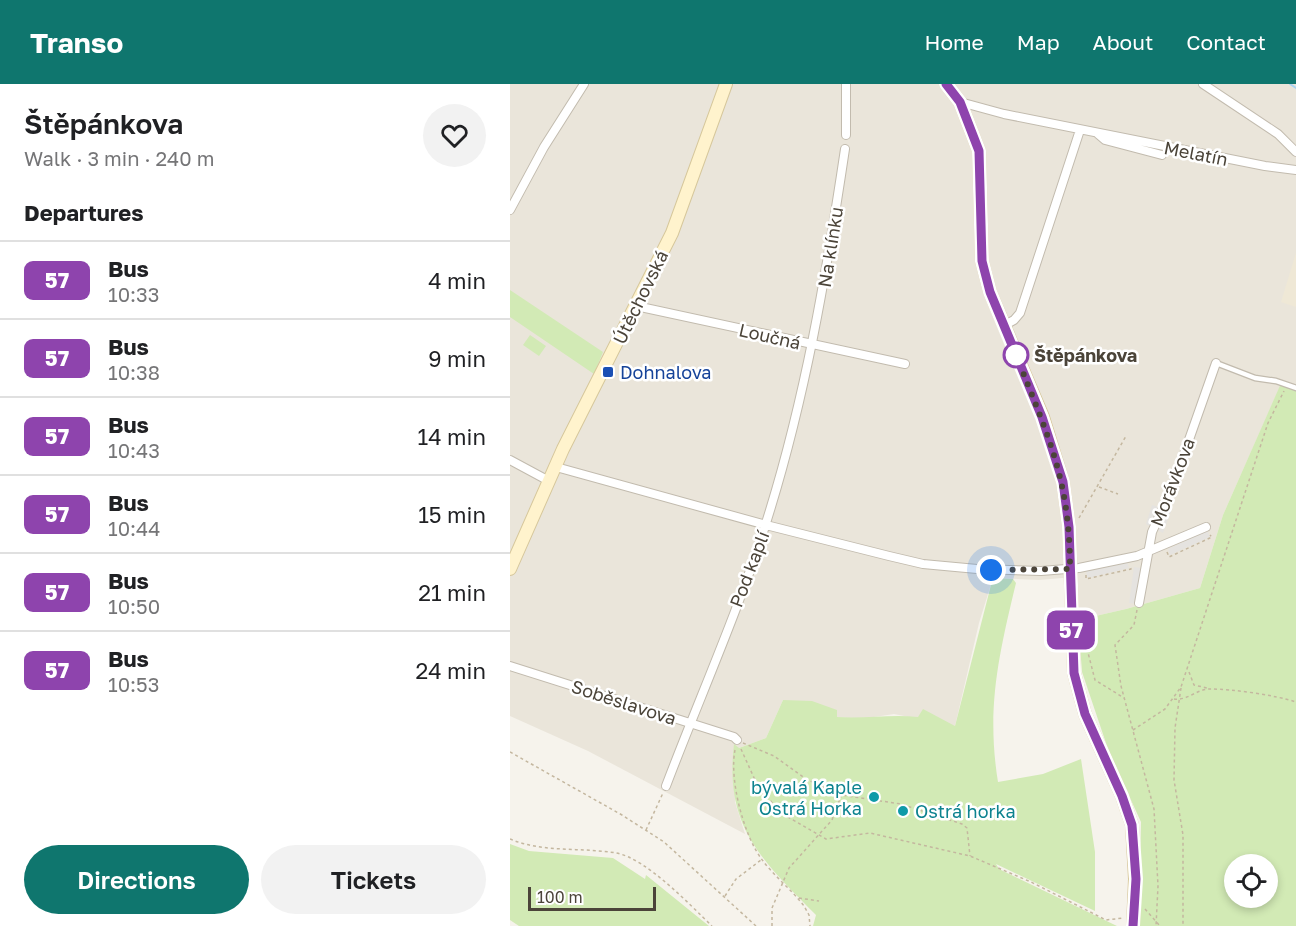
<!DOCTYPE html>
<html lang="en">
<head>
<meta charset="utf-8">
<style>
	body { margin:0; font-family:"Golos Text",sans-serif; background:#f2f2f2; color:#202124; height:100vh; display:flex; flex-direction:column; font-size:22px; white-space:nowrap }
	* { box-sizing:border-box; margin:0 }
	p { font-size:20px; color:#757577 }
	.icon { flex:none; width:33px; height:33px; fill:none; stroke:currentColor; stroke-width:2; stroke-linecap:round; stroke-linejoin:round }
	.map { position:relative; flex:1; overflow:hidden }
	.sheet { display:flex; flex-direction:column; background:#fff; width:510px }
	.sheet>* { flex:none }
	.badge { padding:0 12px; border-radius:9px; font-size:21px; line-height:39px }
	.tools { position:absolute; left:714px; top:770px; display:grid; gap:12px }
	.tools a { display:grid; place-items:center; width:54px; height:54px; border-radius:50%; background:#fff; box-shadow:0 3px 9px #0003; font-size:30px }
	.scale { position:absolute; left:18px; bottom:15px; width:128px; box-sizing:border-box; padding-left:6px; border:3px solid #4b4439; border-top:0; font-size:16px; line-height:21px; white-space:nowrap; color:#4b4439; -webkit-text-stroke:4px #fff; paint-order:stroke }
	.you { position:absolute; width:30px; height:30px; margin:-15px; border:4px solid #fff; border-radius:50%; background:#1a73e8; box-shadow:0 0 0 9px #1a73e833 }
	.map>.badge { position:absolute; translate:-50% -50%; box-shadow:0 0 0 3px #fff }
	h2 { padding:0 24px; font-size:22px; line-height:54px }
	.round { display:grid; place-items:center; flex:none; width:63px; height:63px; border-radius:32px; background:#f2f2f2 }
	.overview { display:flex; align-items:center; justify-content:space-between; height:102px; padding:0 24px }
	h1 { font-size:28px; font-weight:600; line-height:45px }
	.cta { display:flex; gap:12px; margin-top:auto; padding:12px 24px }
	.cta a { flex:1; height:69px; border-radius:36px; background:#0f766e; color:#fff; font-size:24px; font-weight:600; line-height:69px; text-align:center }
	.cta a+a { background:#f2f2f2; color:#202124 }
	ul { padding:0; list-style:none }
	li { display:flex; align-items:center; gap:18px; height:78px; padding:0 24px; border-top:2px solid #e0e0e0 }
	li div { flex:1 }
	li b { display:block; font-size:22px }
	li em { font-style:normal }
	li .badge { min-width:66px; font-weight:700; text-align:center }
	header { display:flex; align-items:center; gap:36px; box-sizing:border-box; height:84px; padding:0 30px; background:#0f766e; color:#fff }
	header strong { font-size:28px }
	nav { display:flex; gap:33px; margin-inline-start:auto; font-size:21px }
	main { display:flex; flex:1; min-height:0 }
	.map>svg:first-child { display:block }
	.residential { fill:#eae5da }
	.education { fill:#efe8d6 }
	.green { fill:#d2eab5; fill-rule:evenodd }
	.parking { fill:#e5e3e0 }
	.lines { fill:none; stroke-linecap:round; stroke-linejoin:round }
	.stream { stroke:#a9d4f2; stroke-width:2 }
	.lane-casing { stroke:#c2bbae; stroke-width:7 }
	.street-casing { stroke:#c2bbae; stroke-width:10 }
	.secondary-casing { stroke:#d6c79b; stroke-width:14 }
	.path { stroke:#c4b79f; stroke-width:1.5; stroke-dasharray:3 3; stroke-linecap:butt }
	.lane { stroke:#fff; stroke-width:4.5 }
	.street { stroke:#fff; stroke-width:8 }
	.secondary { stroke:#fff3cd; stroke-width:12 }
	.line-casing { stroke:#fff; stroke-width:14 }
	.line { stroke:#8e44ad; stroke-width:9 }
	.walk { stroke:#4b4439; stroke-width:6; stroke-dasharray:0 10.8 }
	.stop-dot { fill:#fff; stroke:#8e44ad; stroke-width:3 }
	.transit-dot { fill:#1a4fb4; stroke:#fff; stroke-width:2 }
	.culture-dot { fill:#0f9aa8; stroke:#fff; stroke-width:2 }
	.labels { text-anchor:middle; dominant-baseline:central; stroke-width:5; stroke-linejoin:round; paint-order:stroke }
	.street-label { font-size:18px; fill:#4b4439; stroke:#fff }
	.stop-label { font-size:18px; font-weight:bold; fill:#4b4439; stroke:#fff; text-anchor:start }
	.transit-label { font-size:18px; fill:#164399; stroke:#fff; text-anchor:start }
	.culture-label { font-size:18px; fill:#0d838f; stroke:#fff; text-anchor:end }
</style>
</head>
<body>
<header>
<strong>Transo</strong>
<nav><a>Home</a><a>Map</a><a>About</a><a>Contact</a></nav>
</header>
<main>
<section class="sheet">
<div class="overview"><div><h1>Štěpánkova</h1><p>Walk · 3 min · 240 m</p></div><a class="round"><svg class="icon" aria-label="heart" viewBox="0 0 24 24"><path d="M12 20l-8-8c-3-5 5-10 8-4 3-6 11-1 8 4z"/></svg></a></div>
<h2>Departures</h2>
<ul>
<li><span class="badge" style="background:#8e44ad;color:#fff">57</span><div><b>Bus</b><p>10:33</p></div><em>4 min</em></li>
<li><span class="badge" style="background:#8e44ad;color:#fff">57</span><div><b>Bus</b><p>10:38</p></div><em>9 min</em></li>
<li><span class="badge" style="background:#8e44ad;color:#fff">57</span><div><b>Bus</b><p>10:43</p></div><em>14 min</em></li>
<li><span class="badge" style="background:#8e44ad;color:#fff">57</span><div><b>Bus</b><p>10:44</p></div><em>15 min</em></li>
<li><span class="badge" style="background:#8e44ad;color:#fff">57</span><div><b>Bus</b><p>10:50</p></div><em>21 min</em></li>
<li><span class="badge" style="background:#8e44ad;color:#fff">57</span><div><b>Bus</b><p>10:53</p></div><em>24 min</em></li>
</ul>
<div class="cta"><a>Directions</a><a>Tickets</a></div>
</section>
<div class="map">
<svg width="786" height="842" viewBox="0 0 786 842">
	<rect width="100%" height="100%" fill="#f6f3ec"/>
	<path class="residential" d="M0 0H786V302L772 298 713 431 690 504 616 525 568 536 564 493 529 496 485 494 482 497 469 539 445 642 384 630 351 635 327 633 273 616 256 654 229 664 225 718 235 750 78 667 0 632Z"/>
	<path class="education" d="M786 169V223L771 218Z"/>
	<path class="green" d="M0 206 93 268 84 290 0 233Z
		M20 251 36 262 29 272 13 261Z
		M772 297 786 302V842H629L631 738 599 668 572 588 568 536 616 525 690 504 713 431ZM724 780H758V813H724Z
		M485 494 503 495 506 499C489 570 476 624 488 698L533 690 571 675 585 768V827L486 780 489 785 607 842H303L306 831C252 776 214 743 224 660L229 664 256 654 273 616 302 617 327 626V633C355 635 381 630 408 633L413 625 445 642 482 497Z
		M0 760 19 767 103 774 135 795 136 791 199 842H9L0 836Z"/>
	<path class="parking" d="M642 421 661 427 653 449 636 440Z
		M697 447 700 453 660 471 658 465Z
		M617 478 619 484 578 494 576 487Z
		M624 483 631 484 626 520 619 519Z"/>
	<g class="lines">
		<path class="stream" d="M780 0 786 4"/>
		<g class="lane-casing">
			<path id="lane" d="M706 279 745 294 766 297 786 304"/>
		</g>
		<g class="street-casing">
			<path id="street" d="M336 0V51
				M693 0 768 50 786 68
				M450 18 494 30 755 82 786 86
				M588 50 595 56 652 71
				M0 126 34 63 74 0
				M126 222 395 280
				M493 242 504 236 510 229 570 46
				M0 376 39 397
				M46 383 256 441 379 472 413 480 467 485 531 487 569 484 627 472 696 443
				M629 519 642 448 662 404 706 279
				M0 582 224 653 227 656
				M156 702C189 615 228 528 256 439 295 316 316 192 335 65"/>
		</g>
		<g class="secondary-casing">
			<path id="secondary" d="M436 0 450 18 469 67 472 177 480 208 533 333 553 398 559 443 564 589 575 630 612 712 622 741 625 795 623 842
				M0 485 53 365 162 149 216 0"/>
		</g>
		<path class="path" d="M589 403 608 410
			M569 434 616 352
			M657 468 659 473 702 453 700 451
			M576 491V495L621 485 620 483
			M627 526 624 541 605 561 611 602 644 725 648 802 646 842
			M574 553 585 596 614 614
			M679 588 684 601 697 604
			M671 604 665 644 664 696 673 751V842
			M664 615C677 617 687 605 700 605 722 605 765 611 786 618
			M623 646 655 625 671 603 758 339 774 307
			M233 659 264 672 296 695 331 711 391 720 452 740 457 744 460 772
			M231 665 245 696 269 728 316 755 360 749 460 772 521 798 596 836 613 834
			M225 666C219 696 234 753 253 777 265 793 282 806 294 822L299 831 300 842
			M0 668 112 731 154 758 246 842
			M136 746 153 709
			M0 755C33 769 71 763 106 769 136 774 180 821 202 842
			M215 812 226 795 251 776
			M289 814 309 817
			M635 825 650 842
			M262 842V824L279 784 322 736 331 712"/>
		<use href="#lane" class="lane"/>
		<use href="#street" class="street"/>
		<use href="#secondary" class="secondary"/>
	</g>
	<g class="lines">
		<g class="line-casing">
			<path id="line" d="M436 0 450 18 469 67 472 177 480 208 532 333 553 398 559 443 564 589 575 630 612 712 622 741 626 795 623 842"/>
		</g>
		<use href="#line" class="line"/>
		<path class="walk" d="M481 486 560 485C560 395 538 352 506 271"/>
	</g>
	<circle class="stop-dot" cx="506" cy="271" r="12"/>
	<rect class="transit-dot" x="92" y="282" width="12" height="12" rx="3"/>
	<g class="culture-dot">
		<circle cx="364" cy="713" r="6"/>
		<circle cx="393" cy="727" r="6"/>
	</g>
	<g class="labels">
		<g class="street-label">
			<text transform="translate(686 69) rotate(11)">Melatín</text>
			<text transform="translate(320 163) rotate(-81)">Na klínku</text>
			<text transform="translate(130 213) rotate(-64)">Útěchovská</text>
			<text transform="translate(260 252) rotate(13)">Loučná</text>
			<text transform="translate(662 398) rotate(-69)">Morávkova</text>
			<text transform="translate(239 485) rotate(-69)">Pod kaplí</text>
			<text transform="translate(114 618) rotate(18)">Soběslavova</text>
		</g>
		<g class="stop-label">
			<text x="524" y="271">Štěpánkova</text>
		</g>
		<g class="transit-label">
			<text x="110" y="288">Dohnalova</text>
		</g>
		<g class="culture-label">
			<text x="352" y="703">bývalá Kaple<tspan x="352" dy="21">Ostrá Horka</tspan></text>
			<text x="405" y="727" text-anchor="start">Ostrá horka</text>
		</g>
	</g>
</svg>
<div class="tools">
<a><svg class="icon" aria-label="locate" viewBox="0 0 24 24"><circle cx="12" cy="12" r="6"/><path d="M12 2v4M12 18v4M2 12h4M18 12h4"/></svg></a>
</div>
<div class="scale">100 m</div>
<div class="you" style="left:481px;top:486px"></div>
<b class="badge" style="left:561px;top:546px;background:#8e44ad;color:#fff">57</b>
</div>
</main>
</body>
</html>
